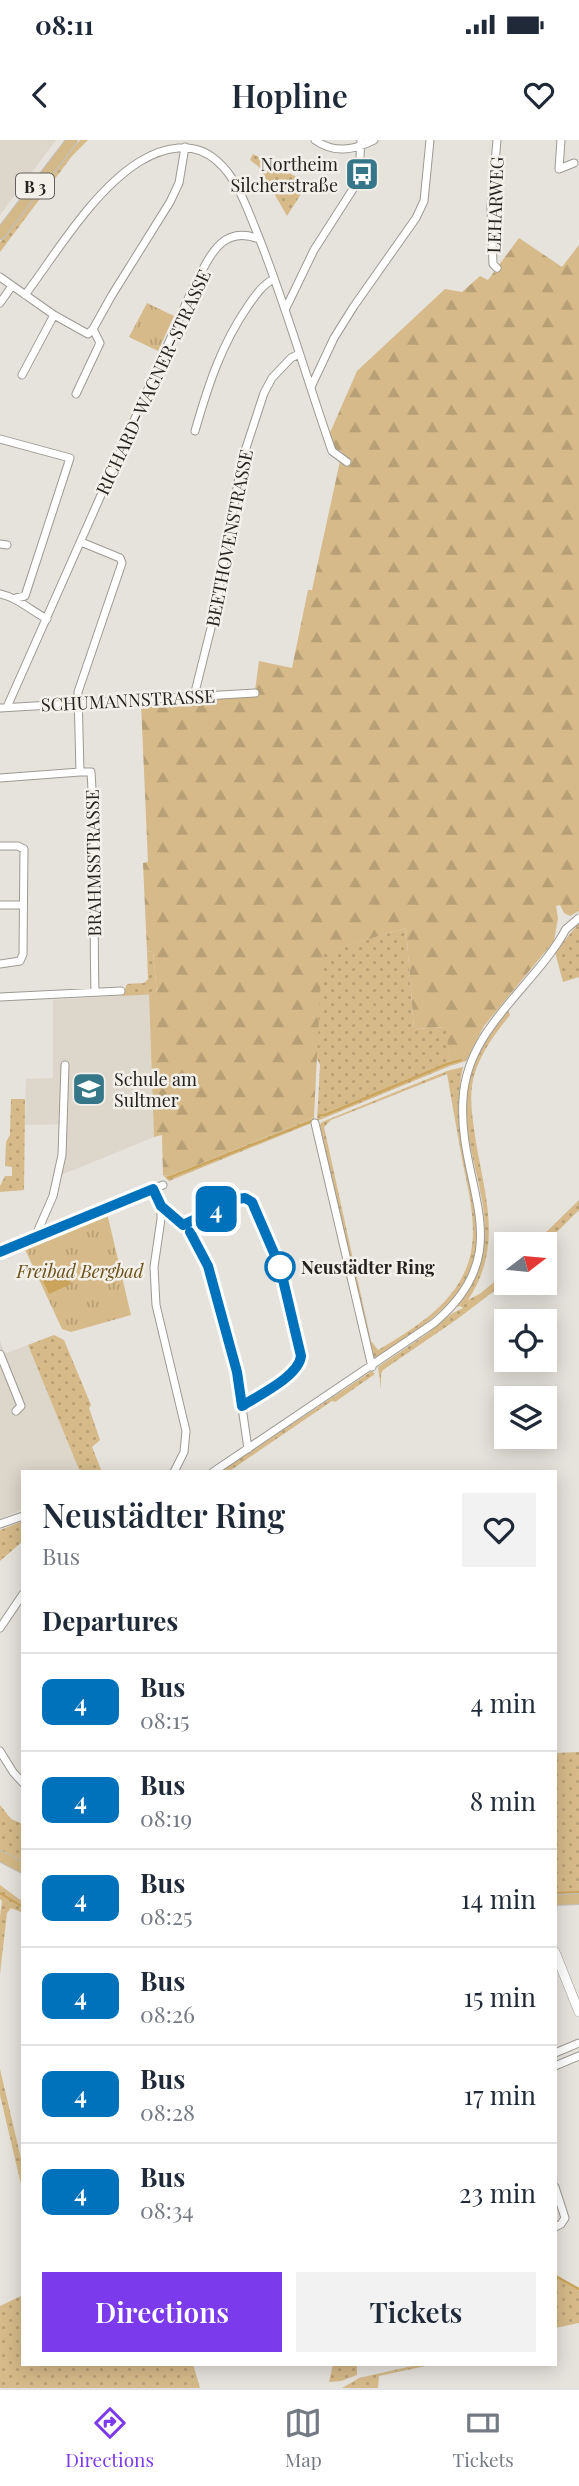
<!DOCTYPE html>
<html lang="en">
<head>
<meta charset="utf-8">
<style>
	body { margin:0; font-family:"Playfair Display",serif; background:#f2f2f3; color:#1f2937; height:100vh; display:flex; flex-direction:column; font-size:26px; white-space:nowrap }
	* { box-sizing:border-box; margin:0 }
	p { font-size:23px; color:#747a83 }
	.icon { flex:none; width:38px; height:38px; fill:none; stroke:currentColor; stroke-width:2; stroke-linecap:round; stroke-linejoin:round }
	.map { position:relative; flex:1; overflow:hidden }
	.panel { position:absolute; left:21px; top:1330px; width:536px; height:896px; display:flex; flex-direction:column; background:#fff; border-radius:0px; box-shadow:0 4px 18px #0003 }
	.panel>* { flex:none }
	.badge { padding:0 14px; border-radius:10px; font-size:24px; line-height:46px }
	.needle { width:46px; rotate:74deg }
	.controls { position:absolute; left:494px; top:1092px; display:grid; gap:14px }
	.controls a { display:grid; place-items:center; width:63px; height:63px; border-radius:0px; background:#fff; box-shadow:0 4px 18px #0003; font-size:35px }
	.map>.badge { position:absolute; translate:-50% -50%; box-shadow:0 0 0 4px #fff }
	h2 { padding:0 21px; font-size:26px; line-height:63px }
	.round { display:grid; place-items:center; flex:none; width:74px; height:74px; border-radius:0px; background:#f2f2f3 }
	.overview { display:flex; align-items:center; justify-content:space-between; height:119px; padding:0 21px }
	h1 { font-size:33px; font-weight:600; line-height:52px }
	.button { display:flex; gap:14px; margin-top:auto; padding:14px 21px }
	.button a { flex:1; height:80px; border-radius:0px; background:#7c3aed; color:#fff; font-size:28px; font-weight:600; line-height:80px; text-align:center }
	.button a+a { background:#f2f2f3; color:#1f2937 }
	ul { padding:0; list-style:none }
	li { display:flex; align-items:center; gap:21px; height:98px; padding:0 21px; border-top:2px solid #e0e1e3 }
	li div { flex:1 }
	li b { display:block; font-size:26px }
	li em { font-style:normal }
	li .badge { min-width:77px; font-weight:700; text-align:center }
	.status { display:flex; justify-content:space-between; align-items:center; height:49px; padding:0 35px; background:#fff; direction:ltr }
	.status svg { height:19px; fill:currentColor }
	header { display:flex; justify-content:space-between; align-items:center; height:91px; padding:0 21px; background:#fff; font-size:32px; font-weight:600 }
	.dock { display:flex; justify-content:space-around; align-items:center; height:98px; border-top:2px solid #e0e1e3; background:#fff; font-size:19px; color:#747a83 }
	.dock a { display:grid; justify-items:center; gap:4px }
	.dock .on { color:#7c3aed }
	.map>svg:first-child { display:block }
	.built { fill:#ddd6ca }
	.grass { fill:url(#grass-dots); fill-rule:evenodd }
	.forest { fill:url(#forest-firs) }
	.park { fill:url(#park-tufts) }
	.water { fill:url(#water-ripples) }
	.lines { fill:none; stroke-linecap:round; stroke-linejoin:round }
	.stream { stroke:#cba45b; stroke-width:2 }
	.minor-casing { stroke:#9d9a94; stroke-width:9 }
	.tertiary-casing { stroke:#9d9a94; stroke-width:10 }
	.primary-casing { stroke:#c2c1c1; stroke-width:12 }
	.minor { stroke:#fff; stroke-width:7 }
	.tertiary { stroke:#fff; stroke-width:9 }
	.primary { stroke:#d3b987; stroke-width:10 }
	.line-casing { stroke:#fff; stroke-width:16 }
	.line { stroke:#0072bc; stroke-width:10 }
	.stop-dot { fill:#fff; stroke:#0072bc; stroke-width:3.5 }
	.labels { text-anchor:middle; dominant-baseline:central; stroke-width:5; stroke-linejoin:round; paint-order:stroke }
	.shield { fill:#f3efe9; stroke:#63605d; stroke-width:2 }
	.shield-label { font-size:16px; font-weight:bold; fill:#252321 }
	.poi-label { font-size:18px; fill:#252321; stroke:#f3efe9; text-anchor:end }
	.street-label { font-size:18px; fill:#252321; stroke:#f3efe9 }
	.stop-label { font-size:18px; font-weight:bold; fill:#252321; stroke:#f3efe9; text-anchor:start }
	.park-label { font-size:18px; font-style:italic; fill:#6c5119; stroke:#f3efe9 }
</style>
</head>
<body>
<div class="status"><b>08:11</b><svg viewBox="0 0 49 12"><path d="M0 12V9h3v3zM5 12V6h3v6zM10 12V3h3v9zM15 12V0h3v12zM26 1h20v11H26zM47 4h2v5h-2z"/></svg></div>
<header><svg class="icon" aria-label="back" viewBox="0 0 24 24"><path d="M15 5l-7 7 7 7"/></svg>Hopline<svg class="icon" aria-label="heart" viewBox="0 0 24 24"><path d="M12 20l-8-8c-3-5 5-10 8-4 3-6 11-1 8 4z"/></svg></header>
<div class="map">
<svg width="579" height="2248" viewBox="0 0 579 2248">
	<defs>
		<pattern id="grass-dots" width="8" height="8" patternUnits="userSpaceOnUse" patternTransform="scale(1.75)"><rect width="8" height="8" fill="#d6ba89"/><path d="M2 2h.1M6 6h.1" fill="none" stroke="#b8a076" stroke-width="1.8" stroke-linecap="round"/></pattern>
		<pattern id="forest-firs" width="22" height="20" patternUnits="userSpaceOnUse" patternTransform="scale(1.75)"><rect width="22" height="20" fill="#d6ba89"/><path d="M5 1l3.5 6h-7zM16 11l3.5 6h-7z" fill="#b8a076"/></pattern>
		<pattern id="park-tufts" width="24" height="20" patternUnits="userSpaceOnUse" patternTransform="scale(1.75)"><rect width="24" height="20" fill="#d6ba89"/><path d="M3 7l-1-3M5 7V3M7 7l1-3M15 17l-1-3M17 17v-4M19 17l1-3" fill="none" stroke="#b8a076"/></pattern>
		<pattern id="water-ripples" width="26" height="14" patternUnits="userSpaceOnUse" patternTransform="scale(1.75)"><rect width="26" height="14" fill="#cba45b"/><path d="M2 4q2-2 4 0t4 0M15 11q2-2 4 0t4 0" fill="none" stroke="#a5854b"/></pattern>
	</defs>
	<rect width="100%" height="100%" fill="#e6e2dc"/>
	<path class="built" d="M0 0H56L0 75Z
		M149 854 154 997 61 1035 65 1014 66 984 25 985 26 939 53 938V860Z
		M0 1200 4 1214 28 1205 80 1332H23V1369L0 1379Z"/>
	<path class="grass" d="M80 0H88L72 16 0 112V102L42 44Z
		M253 14 308 43 287 76 259 27 250 20Z
		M579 783V837L563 842 555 812Z
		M406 788 414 889 447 887 450 926 317 981 320 925 316 917 321 813Z
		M147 811 153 812 157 854 122 856 127 844 144 843 148 839Z
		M508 870 510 875C493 896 476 919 472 946 470 960 472 974 474 989 482 1050 506 1102 468 1160L481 1153 506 1132V1142L456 1180 383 1230 381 1234V1249L378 1227 428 1193 451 1174 463 1168 460 1166 457 1167C524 1077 445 1016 472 929 478 907 495 889 508 870Z
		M463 927C456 958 459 986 465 1017 471 1043 477 1069 477 1096 477 1156 420 1188 377 1218L371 1216 319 986 322 982 447 931ZM447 934C452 963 457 991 462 1019 469 1055 481 1096 465 1131 450 1167 410 1191 378 1210L371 1201 324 987 331 980Z
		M11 959H25L24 1050 0 1052V1046L5 1036H12V1027L5 1026 6 1002 10 995Z
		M314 977V982L169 1041 163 1035 170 1036Z
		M579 1060V1070L544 1105 534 1104Z
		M54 1195 64 1200 91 1265 89 1268 100 1300 92 1307 102 1332H80L28 1205Z
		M372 1231 375 1234 335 1262 332 1261 228 1332H220Z
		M23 1381V1401L0 1421V1390Z
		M579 1612V1756L555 1757V1613Z
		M0 1665 11 1679 23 1684V1723L0 1711Z
		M0 1745 23 1762V1773L11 1768 7 1773 0 1834V1777L2 1761 0 1759Z
		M0 1929 23 2027V2053L0 1955Z
		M555 2134 579 2148V2183L555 2188Z
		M23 2155V2224H193L200 2248H0V2166Z
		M333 2224H357V2235L341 2241 329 2242Z
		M421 2224H435L379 2236 378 2248H342L359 2238Z"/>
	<path class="forest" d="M519 98 562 127 579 105V771L570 776 564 773 560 765 556 766 558 778 554 801 484 886 466 921 450 926 446 887 414 889 406 788 322 813 314 977 170 1036 163 1035 162 995 154 997 149 854H157L153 812 147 811 143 723 148 722 141 563 213 559 255 551 259 521 292 528 308 450H312L342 312 333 308 329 295 357 231 445 149 462 152 480 136 488 140Z"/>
	<path class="park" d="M147 163 174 176 158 211 129 197Z
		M107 1073 131 1175 71 1192 62 1189 24 1107Z"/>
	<path class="water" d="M65 1130 71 1144 49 1154 42 1139 49 1137 54 1139 59 1137 58 1133Z"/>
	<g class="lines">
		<path class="stream" d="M319 975H325L447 924 461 920
			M168 1038 312 981
			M0 1753 23 1767
			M555 1753 579 1752
			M555 2136 579 2149"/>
		<g class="minor-casing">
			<path id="minor" d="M315 0C334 14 354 10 374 0
				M497 0 491 67 493 124 497 128
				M561 0 559 29 574 23
				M0 137 54 175 88 194 93 189
				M25 155C57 112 93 51 139 22 163 7 194 0 217 21 237 38 246 66 256 90 285 162 306 237 332 311L347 322
				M0 163 12 146
				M285 170 314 110 353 49 359 33 361 0
				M93 189 112 155 170 62 179 43 185 7
				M22 235 54 175
				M311 247 334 198 354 166 416 78 424 61 430 0
				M76 254 100 203 93 189
				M195 291C208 246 221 205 248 166 255 156 263 144 274 139
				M0 299 70 318 25 456 16 458
				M81 402 120 418 122 423 78 552 80 632H91C96 705 93 778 95 852
				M0 404 7 405
				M0 454C18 458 30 470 47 479
				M194 556 215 472 242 320 264 253 272 238 291 218 299 214
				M7 567 192 150C208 122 219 83 259 99
				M0 568 255 553
				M0 638 80 632
				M0 706H18L24 709 23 814 20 821 0 824
				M0 765H23
				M0 857 121 851
				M315 983 372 1227
				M153 1049 161 1066 189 1092 200 1107 208 1126 237 1232 248 1309
				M161 1066V1079L154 1127 156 1165 186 1291 184 1312 174 1332
				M183 1085 228 1063 245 1058 252 1062 280 1127 301 1216C298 1236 259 1255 242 1267
				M35 1097 53 1056 62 1015 65 925
				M0 1112 163 1045
				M0 1214 21 1266 16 1271
				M213 1332 434 1183C522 1109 457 1047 463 959 467 887 534 848 566 789L579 778
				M0 1384 23 1376
				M0 1488 23 1454
				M0 1611 13 1632 23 1643
				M555 1913 579 1903
				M555 1926 579 1916
				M555 2047 565 2078 561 2084 555 2087"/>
		</g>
		<g class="tertiary-casing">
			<path id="tertiary" d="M555 1812 579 1872"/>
		</g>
		<g class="primary-casing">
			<path id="primary" d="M0 94 72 0
				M0 1716 23 1728
				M555 1760 579 1759"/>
		</g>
		<use href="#minor" class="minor"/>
		<use href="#tertiary" class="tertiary"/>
		<use href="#primary" class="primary"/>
	</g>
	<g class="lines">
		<g class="line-casing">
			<path id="line" d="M0 1112 153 1049 161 1066 183 1085 237 1059 245 1058 252 1062 280 1127 301 1216C299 1236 259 1255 242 1266L237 1232 208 1126 190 1092"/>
		</g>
		<use href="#line" class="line"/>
	</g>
	<defs>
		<g id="bus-square" transform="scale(1.75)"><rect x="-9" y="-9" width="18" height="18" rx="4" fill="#357789" stroke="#f3efe9"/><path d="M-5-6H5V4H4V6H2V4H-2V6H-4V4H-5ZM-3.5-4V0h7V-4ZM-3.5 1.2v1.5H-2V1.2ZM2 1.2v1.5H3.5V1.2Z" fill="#fff"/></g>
		<g id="school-square" transform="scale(1.75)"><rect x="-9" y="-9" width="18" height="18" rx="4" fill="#357789" stroke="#f3efe9"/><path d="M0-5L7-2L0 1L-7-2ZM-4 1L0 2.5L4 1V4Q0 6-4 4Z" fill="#fff"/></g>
	</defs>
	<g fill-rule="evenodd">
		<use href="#bus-square" x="362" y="34"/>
		<use href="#school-square" x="89" y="949"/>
	</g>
	<circle class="stop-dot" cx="280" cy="1127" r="14"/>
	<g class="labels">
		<rect class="shield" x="16" y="33.5" width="38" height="25" rx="5"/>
		<g class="shield-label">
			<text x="35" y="46">B 3</text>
		</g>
		<g class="poi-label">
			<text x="338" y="24">Northeim<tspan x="338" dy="21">Silcherstraße</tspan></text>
			<text x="114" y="939" text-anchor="start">Schule am<tspan x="114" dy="21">Sultmer</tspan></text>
		</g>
		<g class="street-label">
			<text transform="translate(495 65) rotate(-88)">LEHARWEG</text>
			<text transform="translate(153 242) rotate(-65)">RICHARD-WAGNER-STRASSE</text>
			<text transform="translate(229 398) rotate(-79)">BEETHOVENSTRASSE</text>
			<text transform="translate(128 560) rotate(-3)">SCHUMANNSTRASSE</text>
			<text transform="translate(93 723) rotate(-91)">BRAHMSSTRASSE</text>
		</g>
		<g class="stop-label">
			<text x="301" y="1127">Neustädter Ring</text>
		</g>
		<g class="park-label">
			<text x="80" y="1131">Freibad Bergbad</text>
		</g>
	</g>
</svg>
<div class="controls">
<a><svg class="needle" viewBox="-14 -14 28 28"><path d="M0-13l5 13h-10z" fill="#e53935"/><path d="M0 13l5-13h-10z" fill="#747a83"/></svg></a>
<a><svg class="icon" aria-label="locate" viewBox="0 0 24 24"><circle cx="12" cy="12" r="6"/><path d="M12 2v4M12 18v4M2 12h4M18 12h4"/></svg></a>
<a><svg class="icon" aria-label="layers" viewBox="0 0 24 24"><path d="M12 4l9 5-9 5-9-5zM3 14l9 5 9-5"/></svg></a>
</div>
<b class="badge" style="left:216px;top:1069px;background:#0072bc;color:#fff">4</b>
<section class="panel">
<div class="overview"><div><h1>Neustädter Ring</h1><p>Bus</p></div><a class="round"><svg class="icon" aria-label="heart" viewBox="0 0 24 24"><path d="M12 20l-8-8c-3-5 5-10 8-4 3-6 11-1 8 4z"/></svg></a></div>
<h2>Departures</h2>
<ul>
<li><span class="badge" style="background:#0072bc;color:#fff">4</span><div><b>Bus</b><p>08:15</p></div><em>4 min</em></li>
<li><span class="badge" style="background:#0072bc;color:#fff">4</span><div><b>Bus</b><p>08:19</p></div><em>8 min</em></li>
<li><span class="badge" style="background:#0072bc;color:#fff">4</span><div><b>Bus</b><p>08:25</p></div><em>14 min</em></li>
<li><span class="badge" style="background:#0072bc;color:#fff">4</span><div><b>Bus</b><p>08:26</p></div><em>15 min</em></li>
<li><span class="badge" style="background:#0072bc;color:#fff">4</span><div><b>Bus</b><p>08:28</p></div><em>17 min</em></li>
<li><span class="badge" style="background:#0072bc;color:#fff">4</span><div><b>Bus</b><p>08:34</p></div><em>23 min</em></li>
</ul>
<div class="button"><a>Directions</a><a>Tickets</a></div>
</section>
</div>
<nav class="dock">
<a class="on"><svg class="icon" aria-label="directions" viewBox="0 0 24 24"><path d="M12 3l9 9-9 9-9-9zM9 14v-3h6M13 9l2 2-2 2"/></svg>Directions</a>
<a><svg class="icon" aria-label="map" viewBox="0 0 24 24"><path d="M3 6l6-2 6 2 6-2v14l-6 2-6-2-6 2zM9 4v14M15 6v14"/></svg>Map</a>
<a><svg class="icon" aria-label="tickets" viewBox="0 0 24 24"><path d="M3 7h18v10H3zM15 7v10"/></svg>Tickets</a>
</nav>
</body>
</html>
